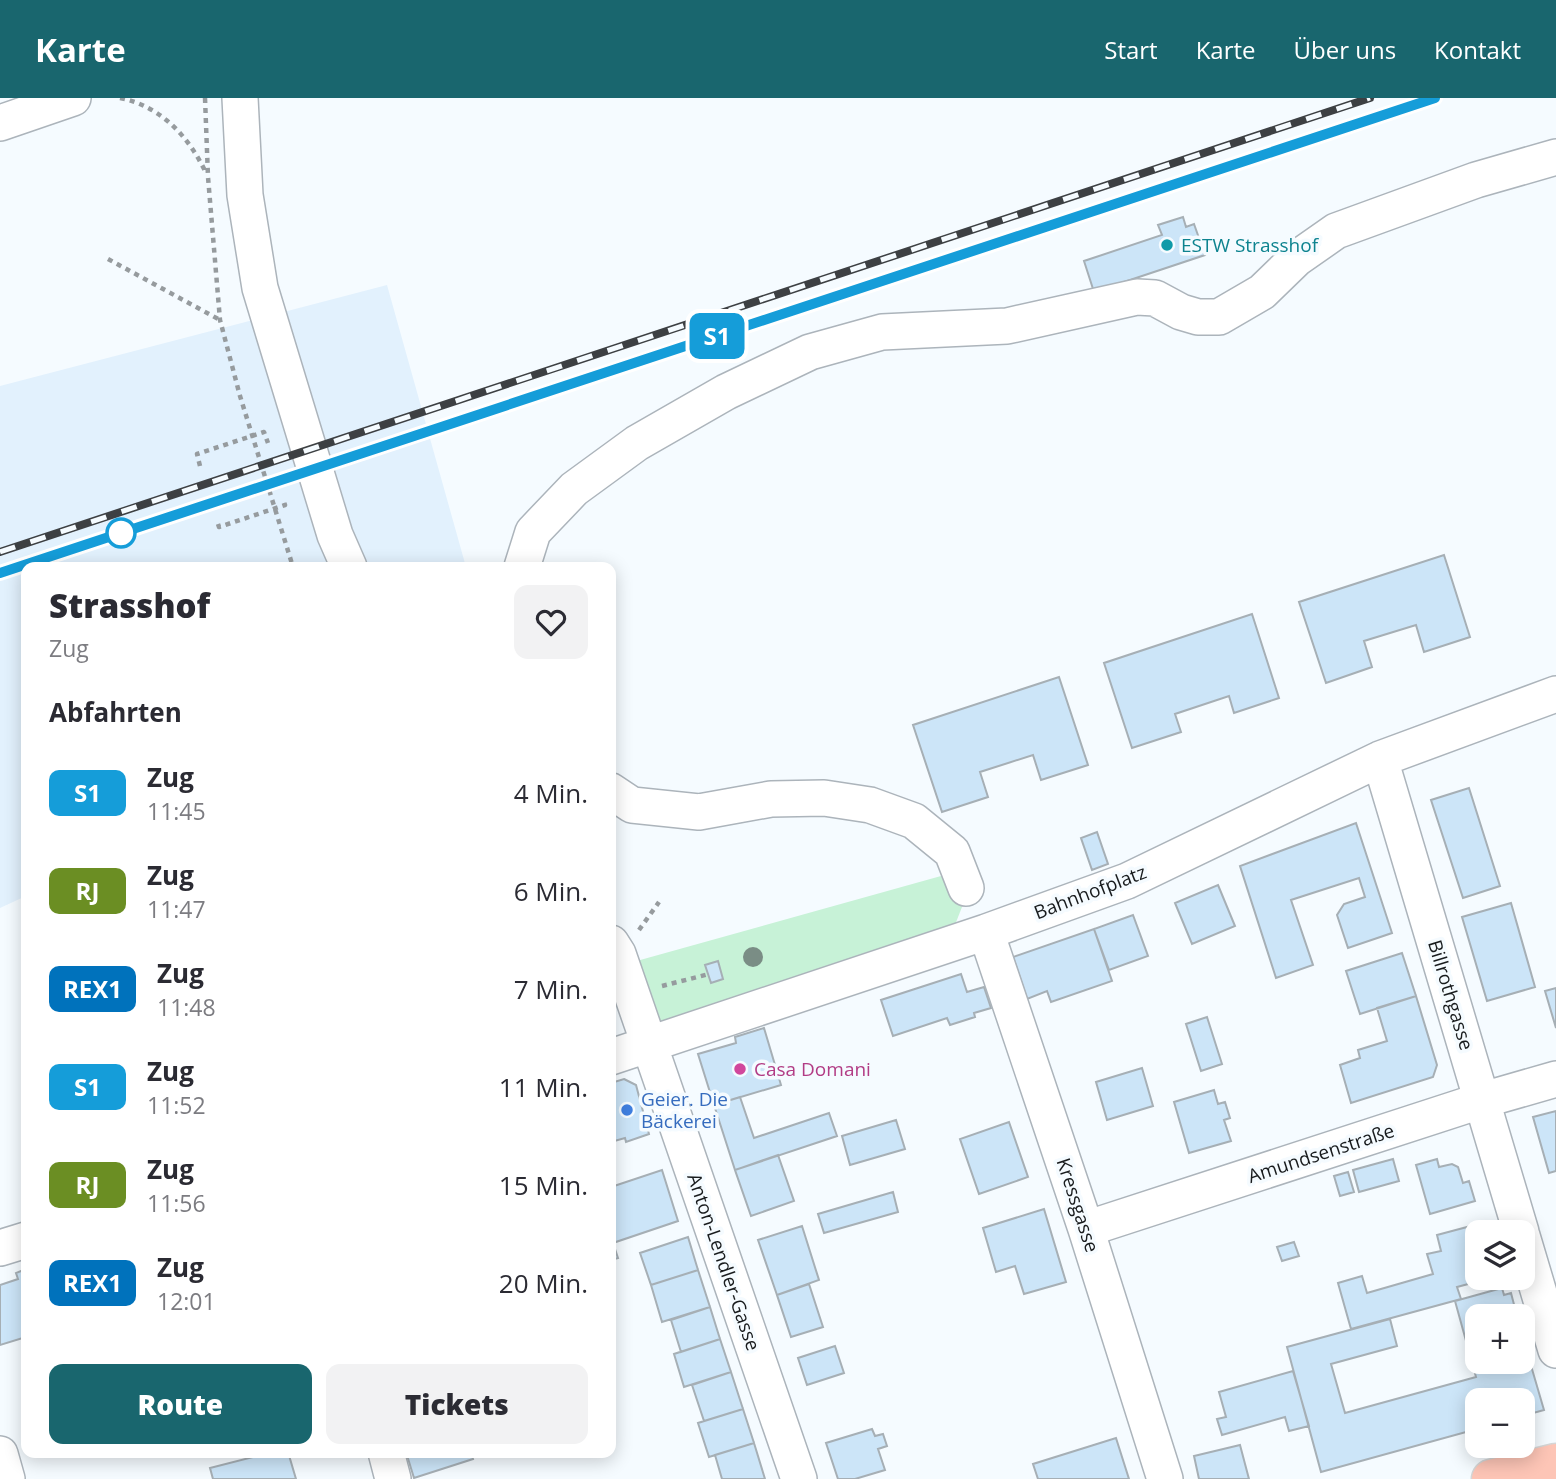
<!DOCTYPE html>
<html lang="de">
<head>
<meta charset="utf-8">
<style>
	body { margin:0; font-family:"Open Sans",sans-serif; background:#f2f2f3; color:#2b2b33; height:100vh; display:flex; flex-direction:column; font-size:26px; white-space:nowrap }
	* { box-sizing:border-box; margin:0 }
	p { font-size:23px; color:#7c7c81 }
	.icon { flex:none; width:38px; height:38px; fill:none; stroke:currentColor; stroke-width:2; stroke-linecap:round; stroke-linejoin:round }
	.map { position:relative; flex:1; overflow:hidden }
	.panel { position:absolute; left:21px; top:464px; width:595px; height:896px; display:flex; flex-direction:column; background:#fff; border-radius:14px; box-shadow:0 4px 18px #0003 }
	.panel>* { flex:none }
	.badge { padding:0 14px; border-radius:10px; font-size:24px; line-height:46px }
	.buttons { position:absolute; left:1465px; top:1122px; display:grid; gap:14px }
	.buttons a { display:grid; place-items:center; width:70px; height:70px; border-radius:14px; background:#fff; box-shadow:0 4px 18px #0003; font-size:35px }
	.map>.badge { position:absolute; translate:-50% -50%; box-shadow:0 0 0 4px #fff }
	h2 { padding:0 28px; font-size:26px; line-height:63px }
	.round { display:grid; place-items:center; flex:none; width:74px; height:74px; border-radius:14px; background:#f2f2f3 }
	.headline { display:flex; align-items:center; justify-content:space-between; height:119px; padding:0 28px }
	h1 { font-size:33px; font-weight:800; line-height:52px }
	.cta { display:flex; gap:14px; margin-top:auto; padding:14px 28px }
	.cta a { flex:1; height:80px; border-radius:14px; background:#19666e; color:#fff; font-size:28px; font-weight:800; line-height:80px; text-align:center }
	.cta a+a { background:#f2f2f3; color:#2b2b33 }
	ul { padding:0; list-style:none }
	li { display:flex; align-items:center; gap:21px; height:98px; padding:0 28px }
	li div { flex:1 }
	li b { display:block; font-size:26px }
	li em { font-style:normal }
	li .badge { min-width:77px; font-weight:700; text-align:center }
	header { display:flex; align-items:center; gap:42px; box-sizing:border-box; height:98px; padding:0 35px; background:#19666e; color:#fff }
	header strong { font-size:33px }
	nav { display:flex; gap:38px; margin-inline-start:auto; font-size:24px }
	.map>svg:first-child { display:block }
	.built { fill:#e2f1fd }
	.green { fill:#c7f2d7 }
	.building { fill:#cce5f8; stroke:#a6afb5; stroke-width:2 }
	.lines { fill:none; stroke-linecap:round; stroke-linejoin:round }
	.minor-casing { stroke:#acb4bb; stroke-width:38 }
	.major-casing { stroke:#d5d6d6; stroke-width:41 }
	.path { stroke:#969b9e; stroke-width:4.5; stroke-dasharray:5 5; stroke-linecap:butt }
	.minor { stroke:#fff; stroke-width:35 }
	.major { stroke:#fdc5b6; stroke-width:38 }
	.rail-casing { stroke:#3d4043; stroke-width:8 }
	.rail { stroke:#f5fbff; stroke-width:5; stroke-dasharray:16; stroke-linecap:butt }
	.tree { fill:#7a8d85 }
	.line-casing { stroke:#fff; stroke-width:16 }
	.line { stroke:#159dd9; stroke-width:10 }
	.culture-dot { fill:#0f9aa8; stroke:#f5fbff; stroke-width:2.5 }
	.stop-dot { fill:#fff; stroke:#159dd9; stroke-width:3.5 }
	.hotel-dot { fill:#d1479c; stroke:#f5fbff; stroke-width:2.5 }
	.shop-dot { fill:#3f7fe0; stroke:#f5fbff; stroke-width:2.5 }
	.labels { text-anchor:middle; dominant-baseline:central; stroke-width:7; stroke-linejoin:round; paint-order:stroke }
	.culture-label { font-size:19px; fill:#0d838f; stroke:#f5fbff; text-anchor:start }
	.street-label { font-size:19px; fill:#181b1d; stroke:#f5fbff }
	.hotel-label { font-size:19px; fill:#b23c85; stroke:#f5fbff; text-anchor:start }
	.shop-label { font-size:19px; fill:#366cbe; stroke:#f5fbff; text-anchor:start }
</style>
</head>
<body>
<header>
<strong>Karte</strong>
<nav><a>Start</a><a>Karte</a><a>Über uns</a><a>Kontakt</a></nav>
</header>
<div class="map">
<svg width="1556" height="1381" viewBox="0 0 1556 1381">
	<rect width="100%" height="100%" fill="#f5fbff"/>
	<path class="built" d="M387 187 466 469H26V798L0 810V288Z"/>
	<path class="green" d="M941 778 962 809 951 837 655 932 633 864Z"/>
	<path class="building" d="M1183 119 1186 129 1194 126 1205 157 1094 194 1084 163 1162 137 1158 127Z
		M1444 457 1470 539 1424 554 1416 527 1364 543 1372 569 1326 585 1299 504Z
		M1252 516 1279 600 1234 615 1229 598 1175 616 1181 634 1132 650 1104 565Z
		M1059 579 1088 667 1041 682 1033 657 980 674 988 699 942 714 913 627Z
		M1469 690 1500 788 1463 800 1431 702Z
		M1356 725 1392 835 1348 850 1337 817 1344 806 1365 799 1359 780 1291 802 1313 867 1276 880 1240 768Z
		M1097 734 1108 766 1092 772 1081 740Z
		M1218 787 1235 828 1192 846 1175 805Z
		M1511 805 1535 889 1487 903 1462 819Z
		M1133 817 1148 858 1109 872 1094 831Z
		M1094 831 1112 883 1051 904 1047 893 1027 901 1013 859Z
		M1402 855 1416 898 1360 916 1346 873Z
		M718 863 723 881 711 885 705 867Z
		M961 876 967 894 984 889 991 910 974 915 975 919 950 927 947 920 893 938 881 902Z
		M1556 890V930L1545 893Z
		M1416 898 1437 967 1433 979 1351 1005 1340 967 1360 960 1358 952 1387 943 1377 910Z
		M1207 919 1222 966 1201 973 1186 926Z
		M764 930 781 987 714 1007 698 956 736 945 735 939Z
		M1142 970 1153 1008 1107 1022 1096 984Z
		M624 981 636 987 649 1036 626 1044 625 1040 611 1044V985Z
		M1214 992 1218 1006 1225 1004 1230 1020 1224 1022 1231 1043 1189 1055 1174 1004Z
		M740 999 754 1040 829 1015 837 1038 735 1072 714 1007Z
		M1556 1013V1073L1549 1075 1533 1019Z
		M896 1022 905 1051 850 1067 842 1038Z
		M1009 1024 1028 1079 979 1096 960 1041Z
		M778 1057 794 1103 751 1118 735 1072Z
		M1393 1061 1399 1083 1359 1094 1353 1072Z
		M1437 1061 1439 1069 1452 1066 1458 1069 1463 1085 1469 1083 1475 1103 1430 1116 1416 1067Z
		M662 1072 678 1123 613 1145 618 1160 611 1162V1089Z
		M1348 1074 1354 1094 1340 1098 1334 1078Z
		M893 1094 898 1114 824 1135 818 1116Z
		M1044 1111 1066 1184 1024 1196 1015 1168 996 1174 983 1130Z
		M1482 1125 1485 1134H1477V1180H1480L1471 1182 1472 1185 1457 1189 1461 1201 1351 1231 1338 1185 1362 1178 1367 1195 1433 1176 1427 1156 1441 1153 1437 1137Z
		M802 1128 819 1182 777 1197 758 1142Z
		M688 1139 698 1172 651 1187 640 1155Z
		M1294 1144 1299 1158 1282 1163 1277 1149Z
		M26 1171V1239L0 1247V1187L18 1181 16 1175Z
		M698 1172 710 1209 662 1224 651 1187Z
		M809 1186 823 1229 791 1239 777 1197Z
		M1502 1190 1504 1197 1511 1195 1517 1218H1477V1264H1522V1237L1544 1312 1522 1318V1302H1477V1331L1321 1374 1287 1249 1390 1221 1397 1248 1331 1266 1345 1315 1476 1279 1455 1203Z
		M710 1209 720 1241 681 1254 671 1222Z
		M720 1241 731 1274 684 1289 674 1256Z
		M835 1248 844 1275 807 1287 798 1260Z
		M1293 1273 1309 1328 1289 1333 1285 1319 1222 1337 1217 1321 1226 1319 1219 1294Z
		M731 1274 743 1311 704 1323 692 1287Z
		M743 1311 754 1345 709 1359 698 1325Z
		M872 1331 875 1338 883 1336 887 1348 878 1351 885 1372 855 1381H838L826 1345Z
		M1116 1340 1129 1381H1038L1033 1366Z
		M754 1345 765 1381H722L715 1357Z
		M1240 1347 1249 1381H1199L1194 1358Z
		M273 1354H288L296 1381H213L210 1370Z
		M406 1354H471L473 1361 414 1380Z"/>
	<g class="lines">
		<g class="minor-casing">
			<path id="minor" d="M240 0 245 97 260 190 335 437 349 469
				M0 25 73 0
				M522 469 533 434 574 391 637 345 726 294 810 254 882 234 1007 228 1137 199 1155 200 1181 214 1198 219H1219L1262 194 1296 161 1336 133 1476 82 1556 59
				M1380 661 1521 1134
				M611 693 632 707 699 714 771 701 824 700 870 707 914 723 952 754 966 790
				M986 834 1086 1131 1165 1381
				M611 845 618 856 799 1381
				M611 959 986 834 1127 783 1380 661 1556 596
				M1086 1131 1483 1002 1556 981
				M1522 1138 1556 1252
				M0 1150 26 1142
				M386 1354 393 1381
				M0 1356 7 1381"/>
		</g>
		<g class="major-casing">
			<path id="major" d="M1491 1381 1556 1365"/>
		</g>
		<path class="path" d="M120 0C161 8 189 39 206 75
			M205 0 208 79 220 222 240 298 293 469
			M108 161 220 222
			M200 368 197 356 264 334 268 345
			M218 426 219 429 285 407 284 404
			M639 832 659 804
			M662 888 709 876"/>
		<use href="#minor" class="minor"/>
		<use href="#major" class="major"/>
		<g class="rail-casing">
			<path id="rail" d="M0 454 1370 0
				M0 475 1435 0"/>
		</g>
		<use href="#rail" class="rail"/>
	</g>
	<circle class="tree" cx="753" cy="859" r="10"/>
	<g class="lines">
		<g class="line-casing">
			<path id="line" d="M0 475 1435 0"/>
		</g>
		<use href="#line" class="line"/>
	</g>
	<circle class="culture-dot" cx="1167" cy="147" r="7"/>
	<circle class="stop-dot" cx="121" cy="435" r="14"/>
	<circle class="hotel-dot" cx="740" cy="971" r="7"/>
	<circle class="shop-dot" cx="627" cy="1012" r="7"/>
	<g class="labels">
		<g class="culture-label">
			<text x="1181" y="147">ESTW Strasshof</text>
		</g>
		<g class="street-label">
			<text transform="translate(1090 794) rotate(-21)">Bahnhofplatz</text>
			<text transform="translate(1451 897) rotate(73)">Billrothgasse</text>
			<text transform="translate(1321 1055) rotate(-18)">Amundsenstraße</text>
			<text transform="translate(1078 1107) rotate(72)">Kressgasse</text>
			<text transform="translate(724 1164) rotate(71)">Anton-Lendler-Gasse</text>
		</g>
		<g class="hotel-label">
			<text x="754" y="971">Casa Domani</text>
		</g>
		<g class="shop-label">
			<text x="641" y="1001">Geier. Die<tspan x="641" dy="22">Bäckerei</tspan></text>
		</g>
	</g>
</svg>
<div class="buttons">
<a><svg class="icon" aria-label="layers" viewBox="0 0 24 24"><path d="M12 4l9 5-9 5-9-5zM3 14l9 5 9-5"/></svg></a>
<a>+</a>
<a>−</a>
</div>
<b class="badge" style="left:717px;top:238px;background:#159dd9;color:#fff">S1</b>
<section class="panel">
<div class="headline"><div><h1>Strasshof</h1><p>Zug</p></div><a class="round"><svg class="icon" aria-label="heart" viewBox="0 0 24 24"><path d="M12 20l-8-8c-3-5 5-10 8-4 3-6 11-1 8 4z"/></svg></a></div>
<h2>Abfahrten</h2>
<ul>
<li><span class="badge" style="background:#159dd9;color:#fff">S1</span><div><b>Zug</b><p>11:45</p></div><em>4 Min.</em></li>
<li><span class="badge" style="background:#6b8e23;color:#fff">RJ</span><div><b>Zug</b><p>11:47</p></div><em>6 Min.</em></li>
<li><span class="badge" style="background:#0072bc;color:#fff">REX1</span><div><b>Zug</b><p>11:48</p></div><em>7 Min.</em></li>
<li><span class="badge" style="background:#159dd9;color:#fff">S1</span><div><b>Zug</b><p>11:52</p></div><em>11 Min.</em></li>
<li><span class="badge" style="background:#6b8e23;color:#fff">RJ</span><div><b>Zug</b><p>11:56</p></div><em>15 Min.</em></li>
<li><span class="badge" style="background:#0072bc;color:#fff">REX1</span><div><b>Zug</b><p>12:01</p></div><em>20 Min.</em></li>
</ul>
<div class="cta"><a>Route</a><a>Tickets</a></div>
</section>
</div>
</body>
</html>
